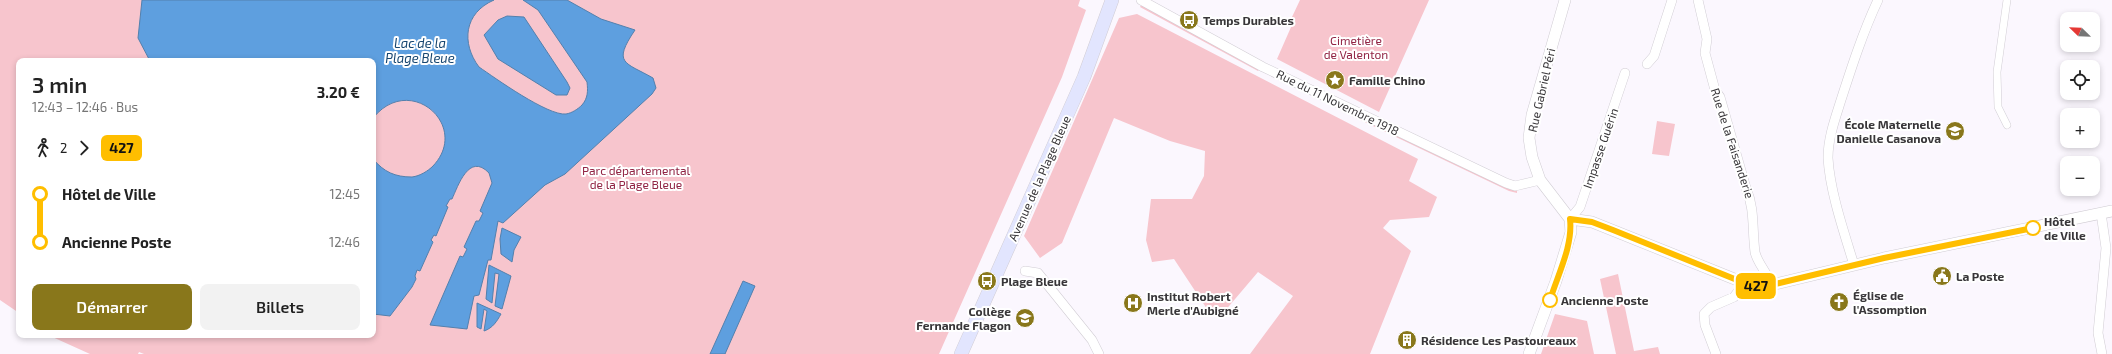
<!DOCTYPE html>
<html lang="fr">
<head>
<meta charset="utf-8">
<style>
	body { margin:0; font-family:"Exo 2",sans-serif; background:#f2f2f2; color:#222; height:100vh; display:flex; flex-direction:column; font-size:15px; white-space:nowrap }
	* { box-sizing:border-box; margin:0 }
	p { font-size:13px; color:#767676 }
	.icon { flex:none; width:22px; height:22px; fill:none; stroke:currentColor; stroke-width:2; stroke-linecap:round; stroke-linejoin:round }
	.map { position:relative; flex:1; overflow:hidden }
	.details { position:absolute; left:16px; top:58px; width:360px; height:280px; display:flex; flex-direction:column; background:#fff; border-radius:8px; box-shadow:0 2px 6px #0003 }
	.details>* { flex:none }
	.badge { padding:0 8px; border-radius:6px; font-size:14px; line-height:26px }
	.needle { width:26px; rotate:293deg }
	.buttons { position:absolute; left:2060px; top:12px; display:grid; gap:8px }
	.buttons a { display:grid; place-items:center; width:40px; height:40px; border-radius:8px; background:#fff; box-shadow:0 2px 6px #0003; font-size:20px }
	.map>.badge { position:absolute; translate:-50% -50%; box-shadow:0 0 0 2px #fff }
	.legs { display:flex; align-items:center; gap:6px; height:44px; padding:0 16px; font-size:13px }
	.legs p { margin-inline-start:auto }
	.head { display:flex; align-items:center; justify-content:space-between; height:68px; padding:0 16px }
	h1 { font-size:22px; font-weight:600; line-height:30px }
	.action { display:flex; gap:8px; margin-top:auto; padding:8px 16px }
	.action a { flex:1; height:46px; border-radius:8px; background:#89771b; color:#fff; font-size:16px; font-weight:600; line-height:46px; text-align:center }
	.action a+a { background:#f2f2f2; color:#222 }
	ul { padding:0 16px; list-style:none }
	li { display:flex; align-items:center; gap:14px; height:48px; font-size:15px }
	li i { display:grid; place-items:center; width:6px; height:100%; margin:0 5px; background:currentColor }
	li i::after { content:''; width:10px; height:10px; margin:-5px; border:3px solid; border-radius:50%; background:#fff }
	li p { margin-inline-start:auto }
	li:first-child i { background:linear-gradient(#0000 50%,currentColor 0) }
	li:last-child i { background:linear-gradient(currentColor 50%,#0000 0) }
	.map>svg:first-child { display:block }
	.green { fill:#f7c5cd }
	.water { fill:#5e9fdf; stroke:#5380ad }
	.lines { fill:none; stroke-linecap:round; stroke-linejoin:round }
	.pedestrian-casing { stroke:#d1cdd4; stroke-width:8 }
	.minor-casing { stroke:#d1cdd4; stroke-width:10 }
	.tertiary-casing { stroke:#d1cdd4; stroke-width:12 }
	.secondary-casing { stroke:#d1cdd4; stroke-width:14 }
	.pedestrian { stroke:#fff; stroke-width:7 }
	.minor { stroke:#fff; stroke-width:9 }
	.tertiary { stroke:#fff; stroke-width:11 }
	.secondary { stroke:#e2e5fe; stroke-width:13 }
	.line-1-casing { stroke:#fff; stroke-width:9 }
	.line-1 { stroke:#ffbe00; stroke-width:6 }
	.stop-1-dot { fill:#fff; stroke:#ffbe00; stroke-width:2 }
	.labels { text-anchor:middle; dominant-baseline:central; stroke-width:4; stroke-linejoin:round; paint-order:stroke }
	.poi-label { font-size:12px; font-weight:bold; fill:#383639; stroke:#fff; text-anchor:start }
	.park-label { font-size:12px; fill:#912444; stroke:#fff }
	.street-label { font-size:12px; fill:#383639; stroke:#fff }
	.stop-label { font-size:12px; font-weight:bold; fill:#383639; stroke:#fff; text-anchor:start }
	.water-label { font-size:13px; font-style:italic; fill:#174670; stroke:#fff }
</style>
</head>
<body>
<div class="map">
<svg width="2112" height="354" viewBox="0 0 2112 354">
	<rect width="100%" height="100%" fill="#fbf7fe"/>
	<path class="green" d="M0 0H1080L1078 6 1086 10 1062 77 939 354H144L139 352 138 354H90L48 335H373V61H19V313L0 300Z
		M1300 0H1429L1379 112 1277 59 1295 18 1292 17Z
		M1142 4 1260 68 1258 71 1140 7Z
		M1137 14 1418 159 1409 181 1437 197 1429 217 1390 220 1383 228 1411 251 1370 354H1250L1293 296 1258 272 1224 312H1209L1174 259 1152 262 1146 240 1151 199H1192L1204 176 1205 151 1170 141 1114 118 1062 243 1040 258 1024 236 1119 18Z
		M1353 112 1517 188V193L1509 191 1352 116Z
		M1657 121 1675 124 1669 156 1652 154Z
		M1618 274 1634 351 1658 347 1660 354H1616L1600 279Z
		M1555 314 1587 321 1594 354H1541Z"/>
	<path class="water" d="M142 0H494C464 13 461 43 479 67 495 78 548 116 566 114 572 113 578 109 582 105 588 98 588 91 587 82L538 10 523 0H567L601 19 635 30C612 64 625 62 653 78L656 88 652 94 565 174 545 185 503 223 498 221 491 260H488L479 295 474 296 467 329 430 325 460 256 463 257 467 249 464 247 476 221H479L483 213 480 211 492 183 489 173C469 152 458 186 452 199H450L446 206 448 207 436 236 434 235 431 240 433 242 420 271 417 270 415 276 416 279 412 287 390 316 373 314V159C384 172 395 177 412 177 420 176 428 171 433 166 471 126 410 72 373 118V61H150L138 38Z
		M507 16 524 17 567 82 570 88 567 95H556L498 59 484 35 498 20Z
		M502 228 521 237 514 250 512 262 501 254 500 239Z
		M489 265 511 276 502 309 495 306 499 274 495 273 492 303 486 299Z
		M743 281 755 286 725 354H710Z
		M477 303 501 314C497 321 493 328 484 331L487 311 484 309 481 329 477 327Z"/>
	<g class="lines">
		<g class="pedestrian-casing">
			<path id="pedestrian" d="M2007 125 1998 107 1997 72 2007 0"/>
		</g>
		<g class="minor-casing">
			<path id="minor" d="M1141 0 1263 67 1506 183 1515 186 1540 180
				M1698 0 1707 39 1705 53 1715 90 1720 97 1746 188C1755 209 1752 229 1755 252 1757 263 1768 273 1771 285
				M1647 64 1654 56 1672 0
				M2101 213 2106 248 2098 333 2102 354
				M1570 219 1580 207 1625 73
				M1854 265C1844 232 1830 192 1828 158 1828 138 1835 119 1841 100 1852 66 1863 32 1878 0
				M1025 271 1038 273 1092 340 1099 354
				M1716 354 1705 325 1704 314 1711 307 1734 297 1745 282"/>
		</g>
		<g class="tertiary-casing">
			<path id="tertiary" d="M1570 219 1592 222 1752 286 1771 285 1884 258 2112 211
				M1529 354 1556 281 1571 232 1570 219 1540 180 1532 157 1529 138 1532 115 1565 0"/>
		</g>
		<g class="secondary-casing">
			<path id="secondary" d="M961 354 1084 77 1112 0"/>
		</g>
		<use href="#pedestrian" class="pedestrian"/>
		<use href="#minor" class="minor"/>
		<use href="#tertiary" class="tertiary"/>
		<use href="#secondary" class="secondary"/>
	</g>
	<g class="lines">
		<g class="line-1-casing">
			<path id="line-1" d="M1550 300C1558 274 1573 246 1570 219L1592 222 1613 230 1752 286 1771 285 1884 258 2033 228"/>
		</g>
		<use href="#line-1" class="line-1"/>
	</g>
	<defs>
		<g id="bus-disc" transform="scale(1)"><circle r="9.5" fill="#89771b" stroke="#fff"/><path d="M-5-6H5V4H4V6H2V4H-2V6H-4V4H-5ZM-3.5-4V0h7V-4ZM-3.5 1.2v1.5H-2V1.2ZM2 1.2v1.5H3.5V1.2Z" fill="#fff"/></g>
		<g id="sight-disc" transform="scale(1)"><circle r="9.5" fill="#89771b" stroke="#fff"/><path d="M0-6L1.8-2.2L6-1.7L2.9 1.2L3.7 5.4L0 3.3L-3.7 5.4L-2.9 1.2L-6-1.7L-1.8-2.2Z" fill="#fff"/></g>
		<g id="school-disc" transform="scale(1)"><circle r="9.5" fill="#89771b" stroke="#fff"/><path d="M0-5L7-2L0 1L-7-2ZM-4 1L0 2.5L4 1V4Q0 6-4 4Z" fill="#fff"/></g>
		<g id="civic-disc" transform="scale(1)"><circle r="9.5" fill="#89771b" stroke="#fff"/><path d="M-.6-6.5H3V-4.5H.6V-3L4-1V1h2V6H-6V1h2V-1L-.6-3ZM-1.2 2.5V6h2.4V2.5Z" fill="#fff"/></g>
		<g id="church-disc" transform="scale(1)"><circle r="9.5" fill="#89771b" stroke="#fff"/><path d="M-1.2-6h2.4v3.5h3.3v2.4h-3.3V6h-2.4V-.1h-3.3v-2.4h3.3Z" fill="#fff"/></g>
		<g id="hospital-disc" transform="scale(1)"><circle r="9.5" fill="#89771b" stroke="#fff"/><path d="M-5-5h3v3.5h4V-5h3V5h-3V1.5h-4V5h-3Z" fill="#fff"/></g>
		<g id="building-disc" transform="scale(1)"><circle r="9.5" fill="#89771b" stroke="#fff"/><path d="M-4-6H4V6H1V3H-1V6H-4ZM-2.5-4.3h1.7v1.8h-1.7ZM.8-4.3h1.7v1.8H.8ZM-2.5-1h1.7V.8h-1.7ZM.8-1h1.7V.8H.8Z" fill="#fff"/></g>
	</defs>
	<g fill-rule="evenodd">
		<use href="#bus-disc" x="1189" y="20"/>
		<use href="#sight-disc" x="1335" y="80"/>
		<use href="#school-disc" x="1955" y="131"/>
		<use href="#civic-disc" x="1942" y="276"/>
		<use href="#bus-disc" x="987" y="281"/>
		<use href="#church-disc" x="1839" y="302"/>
		<use href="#hospital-disc" x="1133" y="303"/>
		<use href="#school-disc" x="1025" y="318"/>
		<use href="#building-disc" x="1407" y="340"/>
	</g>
	<g class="stop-1-dot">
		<circle cx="2033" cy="228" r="7"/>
		<circle cx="1550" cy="300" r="7"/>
	</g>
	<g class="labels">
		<g class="poi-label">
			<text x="1203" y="20">Temps Durables</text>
			<text x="1349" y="80">Famille Chino</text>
			<text x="1941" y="124" text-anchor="end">École Maternelle<tspan x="1941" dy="14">Danielle Casanova</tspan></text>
			<text x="1956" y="276">La Poste</text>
			<text x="1001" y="281">Plage Bleue</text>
			<text x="1853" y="295">Église de<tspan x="1853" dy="14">l'Assomption</tspan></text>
			<text x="1147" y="296">Institut Robert<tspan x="1147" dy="14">Merle d'Aubigné</tspan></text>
			<text x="1011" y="311" text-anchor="end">Collège<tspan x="1011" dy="14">Fernande Flagon</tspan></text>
			<text x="1421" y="340">Résidence Les Pastoureaux</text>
		</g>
		<g class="park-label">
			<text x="1356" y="40">Cimetière<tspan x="1356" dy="14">de Valenton</tspan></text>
			<text x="636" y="170">Parc départemental<tspan x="636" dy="14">de la Plage Bleue</tspan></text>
		</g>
		<g class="street-label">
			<text transform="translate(1541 90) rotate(-77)">Rue Gabriel Péri</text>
			<text transform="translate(1338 102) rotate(26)">Rue du 11 Novembre 1918</text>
			<text transform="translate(1733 143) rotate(72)">Rue de la Faisanderie</text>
			<text transform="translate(1600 148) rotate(-71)">Impasse Guérin</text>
			<text transform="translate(1039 178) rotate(-66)">Avenue de la Plage Bleue</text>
		</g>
		<g class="stop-label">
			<text x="2044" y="221">Hôtel<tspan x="2044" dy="14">de Ville</tspan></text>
			<text x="1561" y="300">Ancienne Poste</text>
		</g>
		<g class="water-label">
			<text x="420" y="43">Lac de la<tspan x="420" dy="15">Plage Bleue</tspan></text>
		</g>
	</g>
</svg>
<div class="buttons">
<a><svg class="needle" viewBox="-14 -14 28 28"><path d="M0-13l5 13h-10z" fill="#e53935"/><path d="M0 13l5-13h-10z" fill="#767676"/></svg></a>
<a><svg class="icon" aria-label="locate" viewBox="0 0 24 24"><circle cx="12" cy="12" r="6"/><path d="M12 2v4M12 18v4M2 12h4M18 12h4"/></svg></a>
<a>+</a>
<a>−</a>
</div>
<b class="badge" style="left:1756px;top:286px;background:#ffbe00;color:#111">427</b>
<section class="details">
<div class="head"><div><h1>3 min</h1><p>12:43 – 12:46 · Bus</p></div><b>3.20 €</b></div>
<div class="legs"><svg class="icon" aria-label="walk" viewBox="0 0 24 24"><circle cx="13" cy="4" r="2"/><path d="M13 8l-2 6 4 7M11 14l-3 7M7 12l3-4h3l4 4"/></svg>2<svg class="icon" aria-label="forward" viewBox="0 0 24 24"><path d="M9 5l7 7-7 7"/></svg><b class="badge" style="background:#ffbe00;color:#111">427</b></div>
<ul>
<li><i style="color:#ffbe00"></i><b>Hôtel de Ville</b><p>12:45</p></li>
<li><i style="color:#ffbe00"></i><b>Ancienne Poste</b><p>12:46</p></li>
</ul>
<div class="action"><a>Démarrer</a><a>Billets</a></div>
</section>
</div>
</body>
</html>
